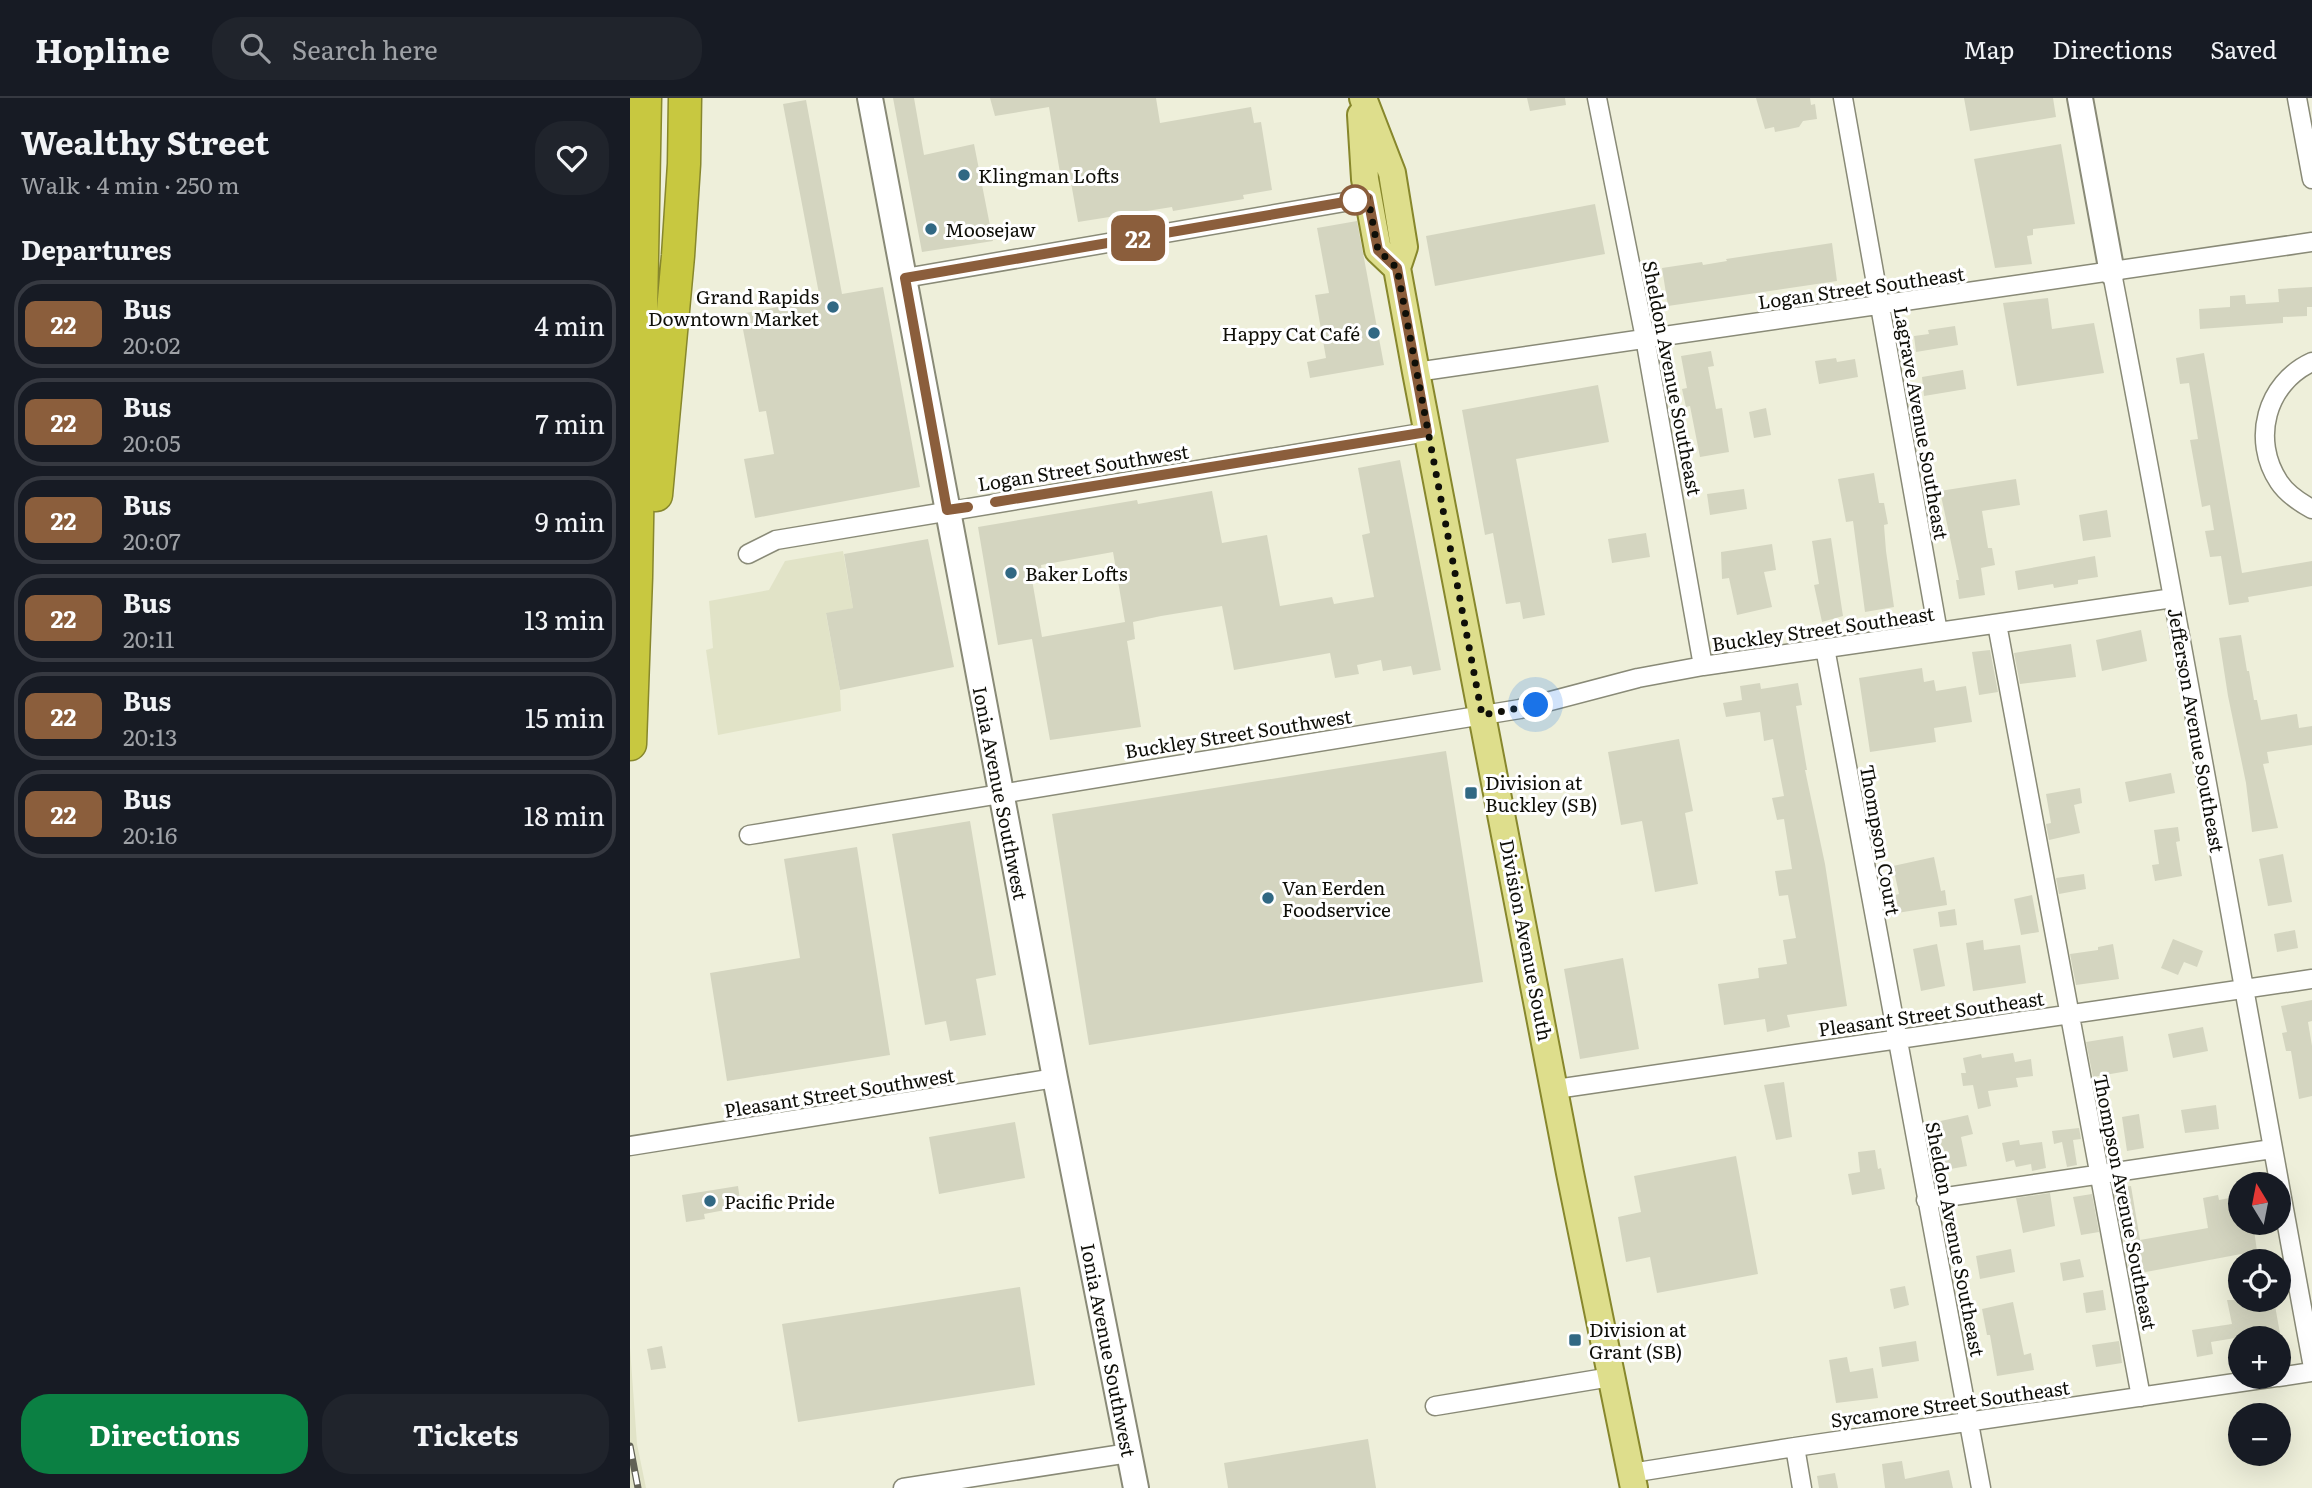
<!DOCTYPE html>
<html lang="en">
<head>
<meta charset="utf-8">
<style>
	body { margin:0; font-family:Literata,serif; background:#20242c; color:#f1f3f6; height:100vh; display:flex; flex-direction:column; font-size:26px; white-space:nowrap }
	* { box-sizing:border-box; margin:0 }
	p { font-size:23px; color:#9ea1a6 }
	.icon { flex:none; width:38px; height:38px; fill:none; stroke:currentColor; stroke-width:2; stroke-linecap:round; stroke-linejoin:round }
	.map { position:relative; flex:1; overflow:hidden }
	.side { display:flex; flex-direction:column; background:#171b24; width:630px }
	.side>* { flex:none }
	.badge { padding:0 14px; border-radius:10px; font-size:24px; line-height:46px }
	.needle { width:46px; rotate:350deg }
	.buttons { position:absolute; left:1598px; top:1074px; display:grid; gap:14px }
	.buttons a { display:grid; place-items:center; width:63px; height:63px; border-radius:50%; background:#171b24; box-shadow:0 7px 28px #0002; font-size:35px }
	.you { position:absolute; width:35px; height:35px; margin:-18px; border:5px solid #fff; border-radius:50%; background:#1a73e8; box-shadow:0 0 0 10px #1a73e833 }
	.map>.badge { position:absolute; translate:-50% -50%; box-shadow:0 0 0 4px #fff }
	h2 { padding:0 21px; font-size:26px; line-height:63px }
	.round { display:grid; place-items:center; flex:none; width:74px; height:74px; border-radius:28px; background:#20242c }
	.headline { display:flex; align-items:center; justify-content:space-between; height:119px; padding:0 21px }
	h1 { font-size:33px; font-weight:700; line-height:52px }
	.primary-button { display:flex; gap:14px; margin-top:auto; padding:14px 21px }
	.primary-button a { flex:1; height:80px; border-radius:28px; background:#0b8043; color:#fff; font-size:28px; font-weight:700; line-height:80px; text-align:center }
	.primary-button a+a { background:#20242c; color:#f1f3f6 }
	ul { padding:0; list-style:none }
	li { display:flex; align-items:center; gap:21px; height:88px; margin:0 14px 10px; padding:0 7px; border:4px solid #363941; border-radius:28px }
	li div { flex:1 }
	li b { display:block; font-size:26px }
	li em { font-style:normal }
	li .badge { min-width:77px; font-weight:700; text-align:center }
	header { display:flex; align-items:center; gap:42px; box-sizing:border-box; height:98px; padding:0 35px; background:#171b24; border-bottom:2px solid #363941 }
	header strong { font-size:33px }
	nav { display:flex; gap:38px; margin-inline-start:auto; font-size:24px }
	.search { width:490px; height:63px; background:#20242c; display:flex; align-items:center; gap:18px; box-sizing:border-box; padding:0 24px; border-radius:28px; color:#9ea1a6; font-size:26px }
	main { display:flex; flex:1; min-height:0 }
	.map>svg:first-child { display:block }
	.built { fill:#e1e3c7 }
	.building { fill:#d4d5c0; fill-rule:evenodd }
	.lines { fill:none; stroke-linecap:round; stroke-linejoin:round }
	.street-casing { stroke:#898a77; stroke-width:21 }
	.secondary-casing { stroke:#898a77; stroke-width:28 }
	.primary-casing { stroke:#87872c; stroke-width:30 }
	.highway-casing { stroke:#87872c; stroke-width:35 }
	.street { stroke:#fff; stroke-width:18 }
	.secondary { stroke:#fff; stroke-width:24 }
	.primary { stroke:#dede8c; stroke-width:26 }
	.highway { stroke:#c8c840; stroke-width:32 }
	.rail-casing { stroke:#616155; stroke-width:7 }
	.rail { stroke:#fff; stroke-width:4.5; stroke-dasharray:13; stroke-linecap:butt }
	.line-casing { stroke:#fff; stroke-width:16 }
	.line { stroke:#8b5e3c; stroke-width:10 }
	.walk { stroke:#0f0f08; stroke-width:7; stroke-dasharray:0 12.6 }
	.poi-dot { fill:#316883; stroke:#fff; stroke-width:2.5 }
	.stop-dot { fill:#fff; stroke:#8b5e3c; stroke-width:3.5 }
	.labels { text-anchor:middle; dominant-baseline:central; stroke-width:6; stroke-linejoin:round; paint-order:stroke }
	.poi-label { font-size:19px; fill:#0f0f08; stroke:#fff; text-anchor:start }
	.street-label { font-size:19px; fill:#0f0f08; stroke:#fff }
</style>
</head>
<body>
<header>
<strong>Hopline</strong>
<div class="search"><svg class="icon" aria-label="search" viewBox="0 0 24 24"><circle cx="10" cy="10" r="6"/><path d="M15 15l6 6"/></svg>Search here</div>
<nav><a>Map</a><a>Directions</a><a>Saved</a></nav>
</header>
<main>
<section class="side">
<div class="headline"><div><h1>Wealthy Street</h1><p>Walk · 4 min · 250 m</p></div><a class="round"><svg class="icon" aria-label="heart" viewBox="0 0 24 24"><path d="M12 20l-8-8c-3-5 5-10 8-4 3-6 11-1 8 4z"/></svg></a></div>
<h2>Departures</h2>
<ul>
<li><span class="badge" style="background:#8b5e3c;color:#fff">22</span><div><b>Bus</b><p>20:02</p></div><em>4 min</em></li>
<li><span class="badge" style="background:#8b5e3c;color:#fff">22</span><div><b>Bus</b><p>20:05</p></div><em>7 min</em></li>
<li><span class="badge" style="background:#8b5e3c;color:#fff">22</span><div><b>Bus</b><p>20:07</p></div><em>9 min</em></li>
<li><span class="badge" style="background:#8b5e3c;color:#fff">22</span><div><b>Bus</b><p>20:11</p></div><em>13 min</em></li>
<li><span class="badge" style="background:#8b5e3c;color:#fff">22</span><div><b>Bus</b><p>20:13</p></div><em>15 min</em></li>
<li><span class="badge" style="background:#8b5e3c;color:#fff">22</span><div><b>Bus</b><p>20:16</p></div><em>18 min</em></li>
</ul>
<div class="primary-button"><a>Directions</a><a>Tickets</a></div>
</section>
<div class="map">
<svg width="1682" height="1390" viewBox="0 0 1682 1390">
	<rect width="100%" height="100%" fill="#eeefda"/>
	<path class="built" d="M213 453 223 510 196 516 210 592 211 613 88 637 76 552 83 550 79 503 139 492 155 463Z
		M0 1250 7 1346 16 1390H0Z"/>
	<path class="building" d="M263 0H284L294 57 344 46 363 143 292 154Z
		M360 0H526L530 25 621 9 624 25 631 24 642 92 613 97 614 101 543 113 542 109 448 124 440 79 431 81 419 9 365 18Z
		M897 0H935L936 7 900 13Z
		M1126 0H1180L1181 7 1185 6 1187 21 1173 23 1169 29 1145 34 1144 29 1135 31Z
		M1334 0H1423L1426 19 1340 33Z
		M176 2 212 196 253 189 290 389 125 420 114 361 144 356 136 313 129 314 110 216 190 201 153 6Z
		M1431 46 1445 126 1403 131V137L1397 138 1402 166 1365 170 1344 61Z
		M965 106 975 156 805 188 796 138Z
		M727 123 754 267 680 280 677 264 696 260 685 197 699 195 687 130Z
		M1202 145 1207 183 1038 208 1032 170 1072 164 1073 167 1097 163 1096 161Z
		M1682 189V209H1677V218L1653 219V225L1570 231 1569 211 1600 209V198L1615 197 1616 206 1649 204 1648 191Z
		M1418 200 1422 231 1464 225 1474 275 1387 288 1373 205Z
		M1325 228 1328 247 1286 254 1284 238 1299 236 1298 232Z
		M1081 253 1084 268 1078 269 1086 311 1092 310 1099 354 1070 359 1060 308 1056 309 1052 291 1057 290 1051 258Z
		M1574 255 1612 475 1682 463V488L1618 499 1619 504 1599 507 1591 458 1580 459 1575 433 1584 432 1580 407 1572 409 1560 342 1568 341 1559 285 1550 286 1546 260Z
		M1206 260 1207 264 1225 261 1228 279 1189 286 1185 263Z
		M1333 272 1336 291 1294 298 1292 279Z
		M968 287 979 344 886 361 915 517 893 521 890 504 876 506 863 435 855 437 832 312Z
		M1136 310 1141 337 1124 340 1119 314Z
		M770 362 811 572 783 577 781 568 753 573 751 562 727 567 729 576 705 580 700 555 604 572 592 508 531 518 503 524 505 541 497 543 511 629 420 642 402 541 368 547 348 429 507 402 508 406 582 393 592 445 637 437 650 508 702 499 704 506 744 499 732 437 740 435 728 370ZM483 454 495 524 412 539 401 476 412 474 411 467Z
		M1244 375 1249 405H1254L1258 426 1254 427 1256 453 1264 509 1235 514 1223 423 1216 424 1208 381Z
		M1386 381 1390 407 1352 413 1358 450H1362L1365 467 1351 470 1355 497 1329 501 1326 482H1329L1310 393Z
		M1114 391 1117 411 1080 417 1077 396Z
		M1477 412 1481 439 1453 443 1449 417Z
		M1016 435 1020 459 982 465 978 441Z
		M1201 440 1213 518 1192 524 1184 487 1189 486 1182 443Z
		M298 441 324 569 210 592 196 515 223 510 214 456Z
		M1142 446 1146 472 1134 474 1142 509 1107 517 1099 480 1092 481 1091 454Z
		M1465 458 1468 479 1448 482V486L1424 490 1423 486 1388 492 1385 473Z
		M1511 532 1517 563 1472 573 1466 542Z
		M1611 537 1617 573H1619L1624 602H1627L1631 622 1667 616 1669 630 1682 628V647L1637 654 1639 665 1633 666 1648 730 1622 734 1616 685 1598 598 1589 540Z
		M1441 546 1446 579 1390 586 1384 555Z
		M1360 552 1368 594 1349 597 1342 554Z
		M1292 570 1294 584 1304 582 1306 593 1336 588 1342 624 1304 630 1306 644 1240 654 1229 580Z
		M1130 585 1131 591 1168 585 1172 607 1166 608 1177 672H1175L1195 766 1217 908 1157 917 1160 929 1137 934 1135 921 1094 927 1088 886 1129 880 1128 870 1157 866 1153 842 1166 840 1158 797 1149 798 1145 773 1162 771 1154 721 1147 722 1142 700 1154 698 1143 641 1134 643 1130 614 1096 619 1093 605 1112 602 1110 588Z
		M1049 641 1063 713 1055 715 1068 786 1025 794 1012 723 991 727 978 654Z
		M816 653 853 884 459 947 422 716Z
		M1541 675 1545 695 1499 704 1495 684Z
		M1450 690 1452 705 1444 707 1450 735 1419 742 1416 726 1421 725 1416 696Z
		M340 723 366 877 346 881 356 937 320 943 316 923 295 927 262 736Z
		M1548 729 1550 743 1546 744 1552 778 1525 783 1522 767 1529 766 1524 732Z
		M227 749 260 957 97 983 80 875 170 860 154 761Z
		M1653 756 1662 804 1638 808 1629 761Z
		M1304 759 1311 793 1315 792 1317 807 1267 815 1265 797 1269 796 1263 768Z
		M1454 776 1456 791 1429 796 1426 780Z
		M1402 797 1409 834 1391 837 1384 801Z
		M1325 811 1327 827 1310 829 1308 814Z
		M1665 832 1668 850 1647 854 1644 836Z
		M1543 841 1573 853 1567 869 1554 864 1548 877 1531 870Z
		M1353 842 1354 852 1390 847 1396 885 1343 893 1336 845Z
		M1307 846 1315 888 1291 893 1283 851Z
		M1483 846 1489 881 1446 887 1440 856 1468 852V849Z
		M993 860 1009 951 950 961 934 871Z
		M1682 902V923L1678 924 1682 948V998L1669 1001 1661 953H1656L1652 935 1657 934 1651 908Z
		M1573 929 1578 953 1543 960 1538 936Z
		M1493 938 1498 973 1463 979 1456 944Z
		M1383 955 1385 964 1401 961 1403 978 1386 980 1388 989 1358 993 1361 1008 1348 1011 1343 987 1333 988 1331 975H1336L1333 960 1351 956 1352 960Z
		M1154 984 1162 1039 1146 1042 1134 987Z
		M1586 1007 1589 1031 1555 1035 1551 1012Z
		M1509 1016 1514 1050 1497 1053 1492 1019Z
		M1338 1017 1343 1036 1331 1039 1337 1068 1315 1072 1306 1024Z
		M385 1024 395 1080 309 1096 299 1039Z
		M1449 1030 1451 1041 1443 1042 1447 1067 1437 1069 1432 1044 1424 1046 1422 1033Z
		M1389 1042 1390 1047 1412 1044 1416 1070 1402 1073 1401 1066 1386 1069 1384 1062 1376 1064 1372 1045Z
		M1245 1052 1248 1071 1251 1070 1255 1091 1222 1097 1218 1076 1230 1074 1228 1054Z
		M1106 1058 1128 1176 1027 1195 1020 1159 996 1164 988 1119 1011 1114 1004 1078Z
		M108 1088 111 1109 74 1116 75 1121 56 1124 52 1097Z
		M1501 1088 1510 1142 1578 1130 1573 1100 1588 1097 1589 1102 1610 1098V1125H1623L1627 1153 1500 1177 1484 1090Z
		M1420 1095 1425 1128 1393 1135 1386 1100Z
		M1462 1096 1469 1134 1451 1137 1443 1099Z
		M1381 1151 1385 1174 1350 1181 1346 1158Z
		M1450 1161 1454 1179 1433 1183 1430 1165Z
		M1275 1188 1279 1207 1264 1211 1260 1191Z
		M390 1189 405 1287 168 1324 152 1226Z
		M1473 1192 1476 1212 1456 1215 1453 1195Z
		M1597 1202H1644L1651 1241 1605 1240 1581 1244 1583 1256 1567 1259 1562 1232 1602 1226Z
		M1383 1204 1394 1257 1401 1255 1404 1272 1367 1278 1360 1237H1357L1352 1211Z
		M1286 1243 1289 1263 1252 1269 1249 1249Z
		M1489 1243 1492 1265 1466 1269 1462 1247Z
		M32 1248 36 1270 21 1272 17 1251Z
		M1217 1259 1220 1274 1243 1270 1248 1300 1206 1305 1199 1262Z
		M738 1341 746 1390H598L594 1365Z
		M1272 1363 1275 1381 1319 1372 1323 1390H1255L1252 1366Z
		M1205 1375 1208 1390H1189L1187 1378Z"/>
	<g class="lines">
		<g class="street-casing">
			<path id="street" d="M967 0 1015 240 1073 568
				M1213 0 1308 534
				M1667 0 1682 81
				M1482 175C1552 537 1615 901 1682 1264
				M275 180 738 100
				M1682 264C1636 285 1621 342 1649 384 1657 396 1669 404 1682 411
				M786 274 1682 144
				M118 456 146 442 797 334
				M1367 526 1511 1299
				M1195 550 1351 1390
				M119 737 890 611 1008 580 1073 568 1543 500
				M926 991 1682 881
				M0 1048 425 980
				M1296 1102 1642 1051
				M1648 1279 1682 1274
				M805 1308 981 1279
				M1165 1349 1172 1390
				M1001 1375 1165 1349 1646 1279
				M273 1390 499 1355"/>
		</g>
		<g class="secondary-casing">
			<path id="secondary" d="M240 0 425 980 506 1390
				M1450 0 1482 175"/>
		</g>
		<g class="primary-casing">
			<path id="primary" d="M733 0 762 75 774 149 767 170 786 274 940 1075 1004 1390
				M731 17 735 81 748 152 767 170"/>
		</g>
		<g class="highway-casing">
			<path id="highway" d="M26 397 48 158 54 66 55 0
				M0 646 6 479 15 0"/>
		</g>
		<use href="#street" class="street"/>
		<use href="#secondary" class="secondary"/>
		<use href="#primary" class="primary"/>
		<use href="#highway" class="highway"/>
		<g class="rail-casing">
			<path id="rail" d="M0 1348 8 1390"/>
		</g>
		<use href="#rail" class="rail"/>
	</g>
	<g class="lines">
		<g class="line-casing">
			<path id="line" d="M338 409 317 412 275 180 738 100 748 152 767 170 797 334 365 404"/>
		</g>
		<use href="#line" class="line"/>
		<path class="walk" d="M725 102 738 100 748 152 767 170 852 617 906 607"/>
	</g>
	<g class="poi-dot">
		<circle cx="334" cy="77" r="7"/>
		<circle cx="301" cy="131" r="7"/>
		<circle cx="203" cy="209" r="7"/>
		<circle cx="744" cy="235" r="7"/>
		<circle cx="381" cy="475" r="7"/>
		<rect x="834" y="688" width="14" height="14" rx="3.5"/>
		<circle cx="638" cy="800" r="7"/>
		<circle cx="80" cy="1103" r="7"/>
		<rect x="938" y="1235" width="14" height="14" rx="3.5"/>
	</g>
	<circle class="stop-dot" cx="725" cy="102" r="14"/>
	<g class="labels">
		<g class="poi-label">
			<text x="348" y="77">Klingman Lofts</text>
			<text x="315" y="131">Moosejaw</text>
			<text x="189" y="198" text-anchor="end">Grand Rapids<tspan x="189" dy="22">Downtown Market</tspan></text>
			<text x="730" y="235" text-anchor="end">Happy Cat Café</text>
			<text x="395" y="475">Baker Lofts</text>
			<text x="855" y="684">Division at<tspan x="855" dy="22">Buckley (SB)</tspan></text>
			<text x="652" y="789">Van Eerden<tspan x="652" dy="22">Foodservice</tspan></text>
			<text x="94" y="1103">Pacific Pride</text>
			<text x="959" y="1231">Division at<tspan x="959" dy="22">Grant (SB)</tspan></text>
		</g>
		<g class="street-label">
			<text transform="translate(1231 189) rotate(-8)">Logan Street Southeast</text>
			<text transform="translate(1043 280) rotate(79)">Sheldon Avenue Southeast</text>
			<text transform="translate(1292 325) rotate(80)">Lagrave Avenue Southeast</text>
			<text transform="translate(453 369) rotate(-9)">Logan Street Southwest</text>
			<text transform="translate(1193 530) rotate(-8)">Buckley Street Southeast</text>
			<text transform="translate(1567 632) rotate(80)">Jefferson Avenue Southeast</text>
			<text transform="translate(608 635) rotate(-9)">Buckley Street Southwest</text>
			<text transform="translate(371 695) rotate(79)">Ionia Avenue Southwest</text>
			<text transform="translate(1251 742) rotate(80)">Thompson Court</text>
			<text transform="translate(897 842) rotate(79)">Division Avenue South</text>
			<text transform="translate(1301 915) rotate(-8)">Pleasant Street Southeast</text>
			<text transform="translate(209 994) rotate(-9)">Pleasant Street Southwest</text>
			<text transform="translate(1496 1104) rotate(79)">Thompson Avenue Southeast</text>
			<text transform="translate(1326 1141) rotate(79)">Sheldon Avenue Southeast</text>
			<text transform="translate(479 1252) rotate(79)">Ionia Avenue Southwest</text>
			<text transform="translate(1320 1305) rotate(-8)">Sycamore Street Southeast</text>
		</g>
	</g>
</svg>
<div class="buttons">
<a><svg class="needle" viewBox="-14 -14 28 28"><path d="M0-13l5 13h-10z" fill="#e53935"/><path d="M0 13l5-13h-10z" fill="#9ea1a6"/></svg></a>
<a><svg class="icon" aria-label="locate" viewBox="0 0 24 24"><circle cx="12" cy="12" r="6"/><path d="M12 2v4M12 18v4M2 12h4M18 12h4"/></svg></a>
<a>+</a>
<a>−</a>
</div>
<div class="you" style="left:906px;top:607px"></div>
<b class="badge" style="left:508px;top:140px;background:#8b5e3c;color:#fff">22</b>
</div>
</main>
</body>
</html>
